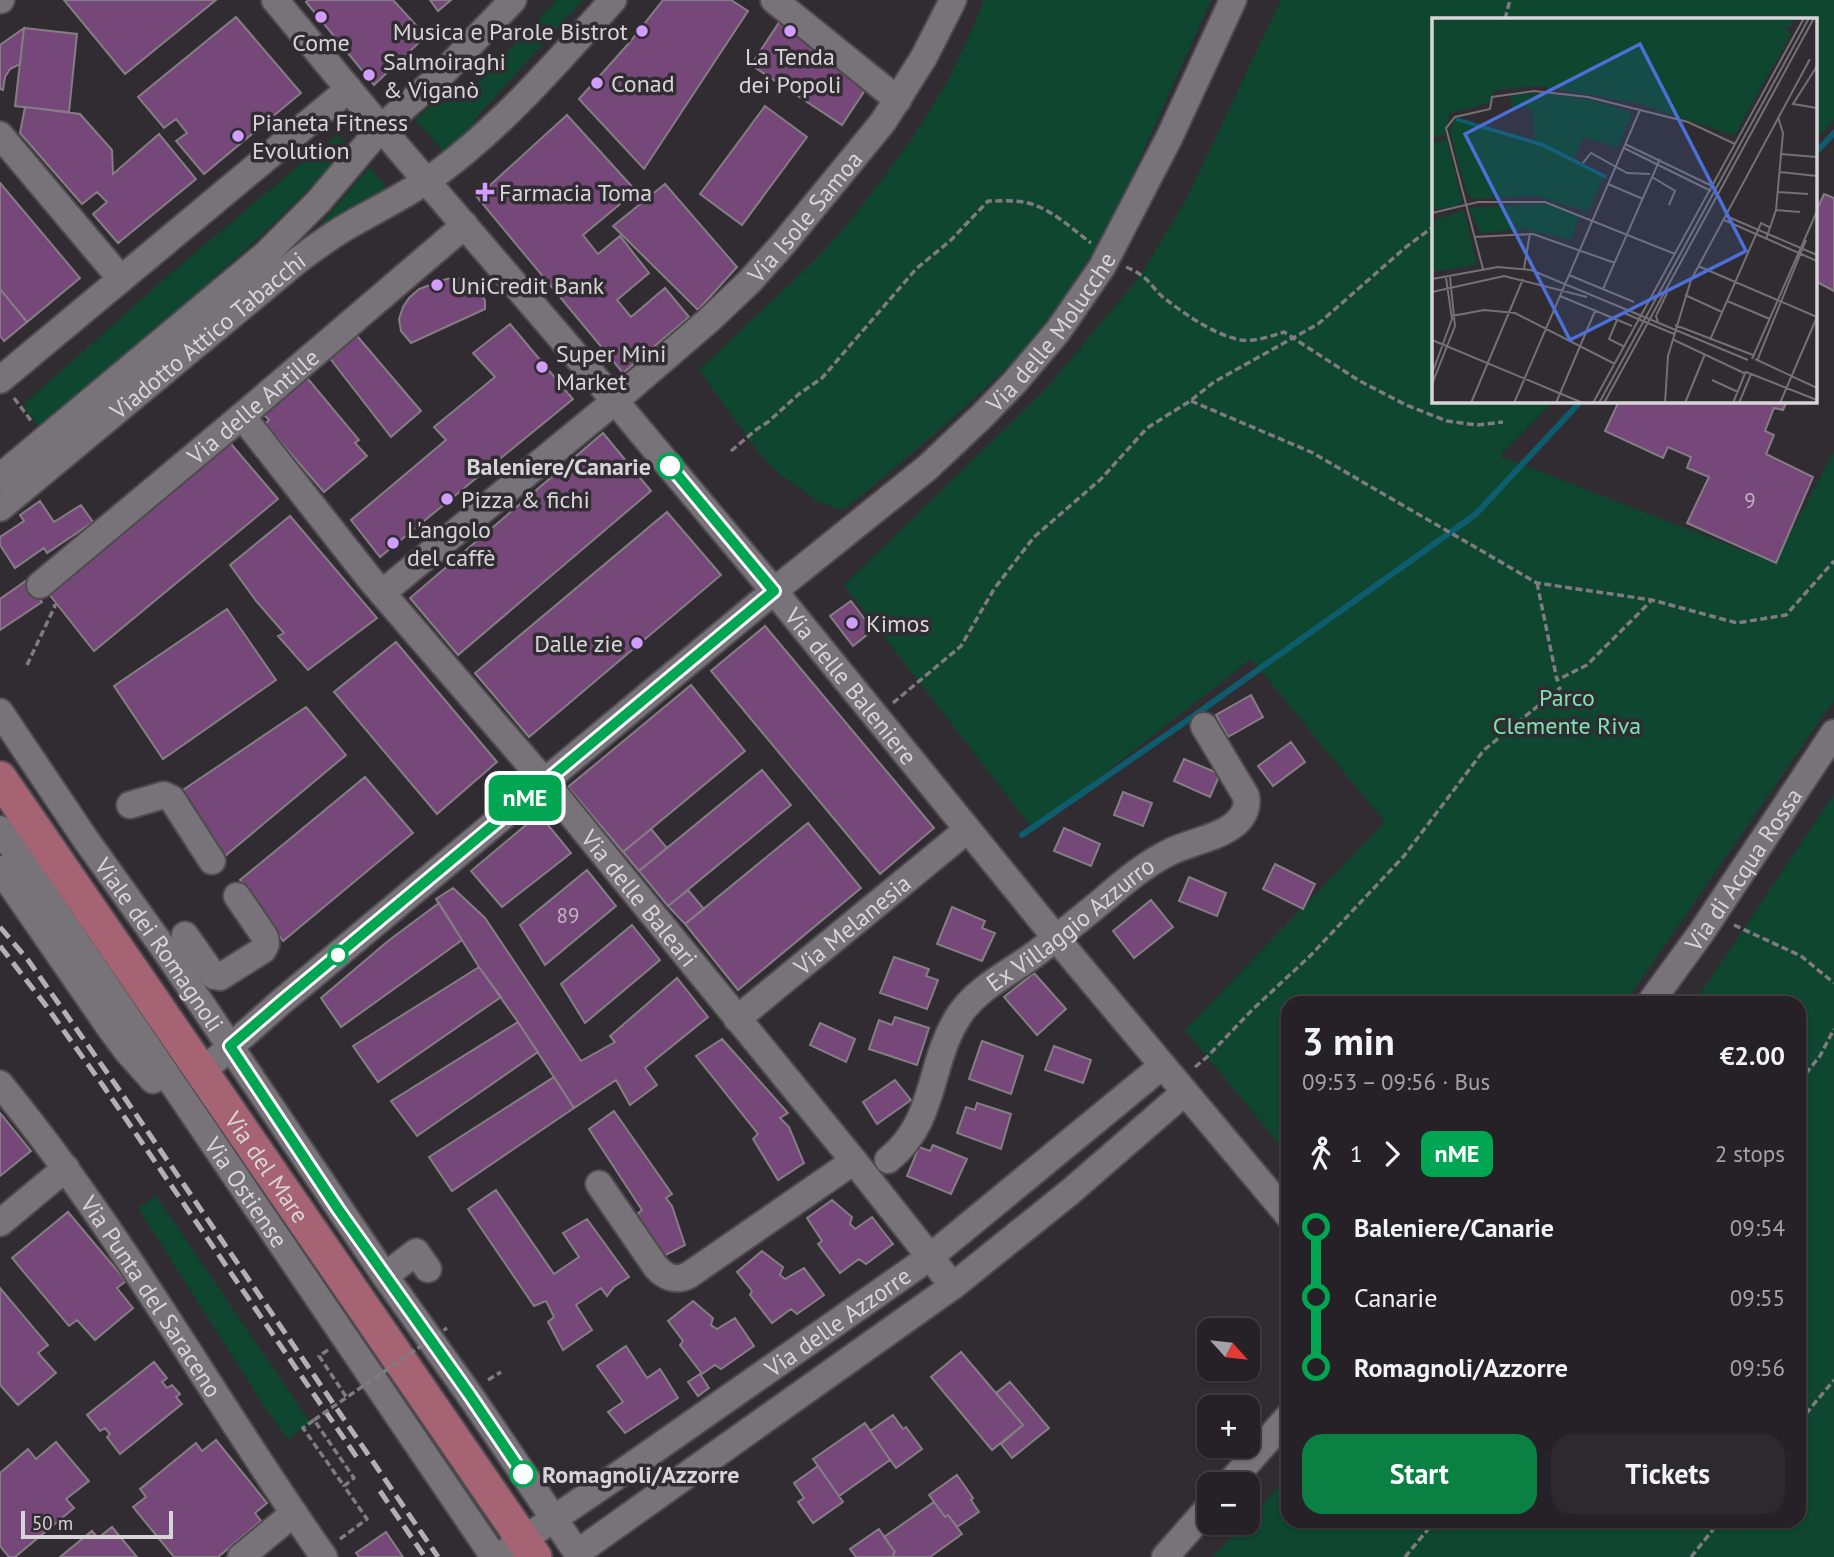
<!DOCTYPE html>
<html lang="en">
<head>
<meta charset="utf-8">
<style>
	body { margin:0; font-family:"PT Sans",sans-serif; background:#2d292e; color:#f1f3f6; height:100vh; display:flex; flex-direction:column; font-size:26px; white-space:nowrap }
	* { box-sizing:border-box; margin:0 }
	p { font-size:23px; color:#a3a3a7 }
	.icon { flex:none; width:38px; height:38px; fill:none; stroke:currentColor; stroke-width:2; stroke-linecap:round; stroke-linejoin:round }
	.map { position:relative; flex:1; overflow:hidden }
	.side { position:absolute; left:1281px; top:996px; width:525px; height:532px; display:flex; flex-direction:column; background:#252126; border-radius:21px; box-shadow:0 2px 5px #0004,0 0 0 2px #423e43 }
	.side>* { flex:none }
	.badge { padding:0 14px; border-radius:10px; font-size:24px; line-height:46px }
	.needle { width:46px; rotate:117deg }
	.tools { position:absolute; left:1197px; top:1318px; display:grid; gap:14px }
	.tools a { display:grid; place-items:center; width:63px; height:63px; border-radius:14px; background:#252126; box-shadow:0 2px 5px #0004,0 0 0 2px #423e43; font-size:35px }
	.scale { position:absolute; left:21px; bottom:18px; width:152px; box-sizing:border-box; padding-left:7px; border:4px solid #d8d5d8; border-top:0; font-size:19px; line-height:24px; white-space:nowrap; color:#d8d5d8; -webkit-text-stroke:5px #312c32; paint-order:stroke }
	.map>.badge { position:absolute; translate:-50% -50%; box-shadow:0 0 0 4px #fff }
	.legs { display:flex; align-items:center; gap:10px; height:77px; padding:0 21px; font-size:23px }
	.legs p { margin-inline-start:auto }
	.summary { display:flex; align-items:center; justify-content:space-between; height:119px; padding:0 21px }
	h1 { font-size:38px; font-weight:700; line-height:52px }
	.cta { display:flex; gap:14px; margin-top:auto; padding:14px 21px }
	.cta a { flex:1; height:80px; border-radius:21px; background:#0b8043; color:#fff; font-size:28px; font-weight:700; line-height:80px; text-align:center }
	.cta a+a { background:#2d292e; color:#f1f3f6 }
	ul { padding:0 21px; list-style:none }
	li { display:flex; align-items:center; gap:24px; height:70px; font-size:26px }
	li i { display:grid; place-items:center; width:10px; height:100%; margin:0 9px; background:currentColor }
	li i::after { content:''; width:18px; height:18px; margin:-9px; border:5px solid; border-radius:50%; background:#252126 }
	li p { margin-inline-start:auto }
	li:first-child i { background:linear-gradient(#0000 50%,currentColor 0) }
	li:last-child i { background:linear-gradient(currentColor 50%,#0000 0) }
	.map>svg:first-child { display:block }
	.green { fill:#0e462f }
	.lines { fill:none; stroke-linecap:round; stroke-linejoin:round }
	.stream { stroke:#0d5d6e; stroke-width:6 }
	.building { fill:#764879; stroke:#847d84; stroke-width:2 }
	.minor-casing { stroke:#4e4a4f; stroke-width:30 }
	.major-casing { stroke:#4e4a4f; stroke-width:37 }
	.path { stroke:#7f7b80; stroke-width:3.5; stroke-dasharray:7 3.5; stroke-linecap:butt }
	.minor { stroke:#787279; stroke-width:26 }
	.major { stroke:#a66374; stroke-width:33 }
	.rail { stroke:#b3afb3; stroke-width:5; stroke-dasharray:14 7; stroke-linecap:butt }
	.path-bridge { stroke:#7f7b80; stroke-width:3.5; stroke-dasharray:7 3.5; stroke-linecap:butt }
	.line-1-casing { stroke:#fff; stroke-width:16 }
	.line-1 { stroke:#00a651; stroke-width:10 }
	.poi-dot { fill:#d19dfe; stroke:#312c32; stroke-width:2.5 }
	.stop-1-dot { fill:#fff; stroke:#00a651; stroke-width:3.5 }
	.labels { text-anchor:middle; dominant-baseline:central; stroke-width:7; stroke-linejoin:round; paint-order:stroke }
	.number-label { font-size:21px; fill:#c0b2c0 }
	.poi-label { font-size:24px; fill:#d8d5d8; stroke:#312c32; text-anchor:start }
	.street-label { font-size:24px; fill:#d8d5d8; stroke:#312c32 }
	.stop-label { font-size:24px; font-weight:bold; fill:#d8d5d8; stroke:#312c32; text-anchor:end }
	.park-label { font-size:24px; fill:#7ae5b3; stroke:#312c32 }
	.inset-river { fill:none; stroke:#0d5d6e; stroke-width:3.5 }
	.inset-road { fill:none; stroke:#747074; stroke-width:2 }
	.view { fill:#4c70d8; fill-opacity:0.15; stroke:#4c70d8; stroke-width:3.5 }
	.inset-edge { fill:none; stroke:#d8d5d8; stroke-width:3.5 }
</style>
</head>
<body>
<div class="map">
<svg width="1834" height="1557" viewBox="0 0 1834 1557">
	<rect width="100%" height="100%" fill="#312c32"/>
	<path class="green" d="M557 0H583L474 120 477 134 448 157 415 119 437 101 459 102Z
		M984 0H1211L1129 183 1090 257 1045 326 1010 365 952 419 867 491 844 509 835 508 816 500 779 474 758 452 699 370 819 256 845 227 881 181 915 134 945 86 970 34Z
		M1281 0H1834V120L1815 140V19H1433V401H1554L1500 456 1775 563 1834 451V700L1625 1003H1288V1155L1185 1030 1385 822 1251 659 1033 829 844 585 1045 390 1141 275 1186 199Z
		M338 135 349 147C304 196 256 241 206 285 151 333 95 381 39 428L23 405 162 281 311 155Z
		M370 168 391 193 298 250 368 169Z
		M1834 794V1557H1213L1245 1523 1248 1522V1520L1288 1477V1521H1799V1003H1694Z
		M156 1196 310 1422 288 1440 266 1409 138 1208Z"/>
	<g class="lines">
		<path class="stream" d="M1815 153 1834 133
			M1022 835 1188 720 1476 514 1581 401"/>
	</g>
	<path class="building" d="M64 0H216L125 74Z
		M308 0H393L426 36 374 85 306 2Z
		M430 0H451L438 11Z
		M663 0H731L748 11 644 169 579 99 630 42Z
		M236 17 301 93 204 174 176 141 187 133 176 119 164 128 138 97Z
		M780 21 871 81 842 125 751 65Z
		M24 28 77 34 69 112 15 106Z
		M24 28 20 64 10 69 5 77 3 90 0 89V45Z
		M765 106 807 137 742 225 700 194Z
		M25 107 80 114 112 150 113 174 159 134 196 179 118 243 93 214 107 202 97 192 82 204 20 133Z
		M567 115 636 191 583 235 598 254 620 236 649 273 617 300 631 317 665 288 689 317 623 373 477 197Z
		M0 183 80 278 27 322 0 289Z
		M665 184 737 267 698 310 613 226Z
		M1824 194 1834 198V291L1815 281 1816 240H1815V208L1817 209Z
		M455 277 468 281 479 287 485 301V309L411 343 401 331 399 319 403 307 409 298 419 289 443 280Z
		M0 289 27 322 4 341 0 336Z
		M510 324 573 399 380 557 351 520 446 440 434 427 495 377 473 353Z
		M352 330 421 411 391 437 325 352Z
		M303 373 359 440 355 443 367 456 324 492 265 424 269 420 259 410Z
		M1619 401H1787L1783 410 1774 408 1765 431 1774 435 1766 454 1813 477 1776 563 1687 523 1709 477 1687 468 1691 457 1668 447 1663 458 1605 431Z
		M603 433 651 491 458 655 410 598Z
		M226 438 278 499 94 651 45 589Z
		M40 501 54 522 81 505 93 522 47 553 44 548 15 568 0 545V537L24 521 20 515Z
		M667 512 721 575 529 737 475 673Z
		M290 516 377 618 308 670 278 636 284 633 256 601 230 565Z
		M27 580 42 602 0 630V599Z
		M851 601 873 630 853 646 830 616Z
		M227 609 276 680 163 759 114 686Z
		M765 626 934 828 880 874 711 671Z
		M396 642 497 762 437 814 334 692Z
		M691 685 745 751 623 852 568 787Z
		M1251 695 1263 717 1228 737 1216 715Z
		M306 707 346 755 225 856 180 792Z
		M1291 742 1305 762 1273 786 1258 766Z
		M1184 759 1220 774 1210 797 1174 781Z
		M762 770 791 805 668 906 639 871Z
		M365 777 413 833 283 941 240 880Z
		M1123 792 1152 803 1143 826 1114 815Z
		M539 814 571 853 502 907 471 871Z
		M808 823 861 888 738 990 685 924Z
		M1064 828 1100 844 1091 866 1054 851Z
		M651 829 667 848 639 871 623 852Z
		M1275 864 1315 884 1303 909 1263 889Z
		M587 870 616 906 545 965 520 925Z
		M1189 877 1226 893 1217 916 1179 901Z
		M453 888 485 918 581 1061 615 1042 610 1036 677 978 708 1017 645 1068 657 1085 630 1105 616 1080 574 1108 518 1022 479 967 436 899Z
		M688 890 704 909 685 924 668 906Z
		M1151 900 1173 927 1134 958 1113 931Z
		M439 903 462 940 341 1027 321 998 388 941Z
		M952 907 985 921 982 928 995 933 982 961 937 944Z
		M632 925 660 960 585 1023 561 984Z
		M894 957 929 969 926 976 938 980 927 1009 880 993Z
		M479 967 501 997 378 1082 353 1046Z
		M1034 973 1066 1009 1037 1035 1004 997Z
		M895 1017 929 1028 917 1065 869 1049 879 1020 892 1025Z
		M518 1022 538 1052 417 1136 391 1101Z
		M820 1023 855 1039 846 1062 810 1045Z
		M722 1039 788 1113 780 1118 789 1127 804 1163 778 1180 753 1139 758 1134 696 1056Z
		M982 1041 1023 1056 1011 1094 969 1079Z
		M1054 1046 1091 1060 1083 1083 1045 1070Z
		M554 1077 574 1108 452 1191 429 1157Z
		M895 1080 911 1100 877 1124 863 1102Z
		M977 1103 1011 1114 1001 1149 957 1133 966 1107 975 1110Z
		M614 1111 672 1194 666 1198 672 1206 685 1245 658 1259 635 1216 642 1210 589 1129Z
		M0 1113 31 1151 0 1176Z
		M933 1145 967 1159 951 1194 907 1176 919 1147 930 1151Z
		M496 1190 554 1274 579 1257 563 1233 587 1219 629 1277 614 1287 607 1296 601 1288 576 1305 592 1330 563 1350 548 1322 554 1317 546 1301 534 1306 468 1209Z
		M832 1200 852 1217 850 1224 855 1229 872 1217 893 1244 866 1264 859 1259 840 1273 818 1244 822 1241 807 1218Z
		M68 1212 126 1281 117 1288 133 1308 95 1340 77 1320 69 1326 12 1258Z
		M762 1251 783 1267 780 1275 785 1279 804 1268 824 1295 797 1314 791 1309 772 1323 750 1295 752 1291 737 1272Z
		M0 1288 48 1345 38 1353 56 1373 18 1405 0 1385Z
		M693 1301 713 1318 711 1325 717 1329 735 1318 754 1346 721 1369 715 1365 702 1374 680 1345 683 1341 668 1321Z
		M626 1346 647 1378 660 1369 678 1398 625 1433 608 1412 623 1402 597 1366Z
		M961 1352 1023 1425 992 1450 931 1377Z
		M154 1362 167 1378 162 1382 167 1388 172 1385 180 1394 176 1397 182 1404 120 1454 107 1437 110 1434 105 1428 100 1431 87 1415Z
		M700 1374 709 1388 698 1396 688 1382Z
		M1010 1382 1049 1428 1012 1458 1001 1444 1023 1425 996 1393Z
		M893 1415 903 1429 906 1427 922 1449 896 1468 870 1431Z
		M865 1423 890 1460 839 1496 813 1459Z
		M216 1440 267 1503 255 1513 261 1521 218 1557H174L133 1507 146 1497 140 1489 196 1443 202 1451Z
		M56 1442 89 1481 66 1499 74 1508 15 1557H9L0 1546V1473L28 1449 36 1459Z
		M818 1466 843 1502 813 1523 798 1502 804 1498 794 1483Z
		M957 1475 973 1498 971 1500 979 1512 957 1527 948 1515 945 1517 929 1495Z
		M934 1502 945 1517 948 1515 962 1534 930 1557H895L893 1554 895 1552 884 1537Z
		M112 1527 137 1557H60L92 1531 98 1538Z
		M879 1529 895 1552 893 1554 895 1557H856L850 1549Z
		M386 1532 403 1557H359L356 1553Z"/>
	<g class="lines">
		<g class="minor-casing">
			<g id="minor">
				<path d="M0 0H1"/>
				<path id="s1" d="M275 0 381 128 615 401 774 591 1056 938 1288 1215"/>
				<path d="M774 0 898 100"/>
				<path d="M0 135 121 279"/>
				<path d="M0 380 349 89"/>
				<path id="s2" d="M242 416 370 579 545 782 854 1161 953 1286"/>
				<path d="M0 477 265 255 318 202 381 128 442 74 513 0"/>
				<path id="s3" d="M0 508 297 261C313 249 329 237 346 227 377 209 409 194 438 173 504 124 558 61 613 0"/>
				<path id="s4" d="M40 585 242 416 465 225"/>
				<path id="s5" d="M382 593 615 401 709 320 750 281 783 244 883 122 924 57 953 0"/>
				<path id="s6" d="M0 712 86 840 165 950 385 1276 469 1394 580 1557"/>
				<path d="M130 805 164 795 172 799 212 861"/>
				<path id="s7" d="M0 829 494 1557"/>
				<path d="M0 869 110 1028 127 1051 153 1080"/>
				<path d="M185 935 214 976 220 977 263 950 266 944 265 937 237 896"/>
				<path id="s8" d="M1650 1003 1701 933 1834 733"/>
				<path id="s9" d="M737 1019 967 830"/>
				<path id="s10" d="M203 1071 281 1002 556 772 774 591 927 468 982 416 1014 383 1058 331 1102 267 1169 138 1233 0"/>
				<path id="s11" d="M0 1084C122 1232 214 1401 324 1557"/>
				<path id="s12" d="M888 1160C938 1120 927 1063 960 1014 977 989 1007 974 1031 957 1056 939 1079 920 1102 901 1124 882 1145 864 1172 851 1191 842 1218 838 1235 824 1244 816 1248 808 1246 796L1204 726"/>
				<path d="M599 1184 656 1267C665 1277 676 1282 689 1275L854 1161"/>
				<path d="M0 1223 66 1168"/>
				<path d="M385 1276 416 1252 428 1269"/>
				<path d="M1229 1484 1288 1417"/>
				<path id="s13" d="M508 1550 627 1469 930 1257 1162 1066"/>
				<path d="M577 1553 953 1286 1070 1192 1185 1092"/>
				<path d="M241 1557 294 1513"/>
				<path d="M1165 1557 1209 1507"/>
			</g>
		</g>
		<g class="major-casing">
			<g id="major">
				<path id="s14" d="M0 778 535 1557"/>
			</g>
		</g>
		<path class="path" d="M1505 19 1510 0
			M1126 267C1131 269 1137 272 1141 275 1150 281 1156 292 1164 298 1185 314 1214 335 1241 340 1255 342 1271 336 1284 332L1358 380 1406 405 1447 421 1477 425 1503 422
			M14 398 32 422
			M1191 401 1311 452 1537 583 1652 600 1737 623 1786 615 1834 561
			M731 451 757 429 768 422 799 394 822 378 916 269 951 240 988 201C1001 201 1015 200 1028 203 1052 209 1072 229 1091 243
			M1537 583 1557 680 1587 665 1652 600
			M27 665 55 606 54 604
			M893 703 961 646 994 589 1034 537 1101 479 1147 428 1190 401 1214 382 1318 324 1406 247 1433 227
			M1734 925 1801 956 1834 983
			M1195 1067 1207 1057 1253 1009 1311 955 1404 856 1484 750 1561 687
			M1799 1082 1820 1056 1834 1029
			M328 1350 319 1356 347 1398
			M488 1380 501 1372
			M1799 1422 1834 1380
			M340 1539 367 1519 344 1486 354 1478 314 1420 303 1428 344 1486
			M1405 1557 1435 1521
			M1691 1557 1720 1521"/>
		<use href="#minor" class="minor"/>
		<use href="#major" class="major"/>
		<path class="rail" d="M0 927 28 960 120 1091 438 1557
			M0 946 44 1003 104 1087 358 1459
			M380 1491 425 1557"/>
		<path class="path-bridge" d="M314 1420 447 1328"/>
	</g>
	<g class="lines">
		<g class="line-1-casing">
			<path id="line-1" d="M523 1474 469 1394 338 1209 230 1046 281 1002 774 591 670 466"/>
		</g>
		<use href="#line-1" class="line-1"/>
	</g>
	<g class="poi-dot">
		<circle cx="321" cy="17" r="7"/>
		<circle cx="642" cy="31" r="7"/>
		<circle cx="790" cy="31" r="7"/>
		<circle cx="369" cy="75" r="7"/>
		<circle cx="597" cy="83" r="7"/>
		<circle cx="238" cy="136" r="7"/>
		<path d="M481.5 181.5h7v7h7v7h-7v7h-7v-7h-7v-7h7z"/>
		<circle cx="437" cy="285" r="7"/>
		<circle cx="542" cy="367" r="7"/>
		<circle cx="447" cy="499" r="7"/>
		<circle cx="393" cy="543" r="7"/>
		<circle cx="852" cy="623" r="7"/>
		<circle cx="637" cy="643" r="7"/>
	</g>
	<g class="stop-1-dot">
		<circle cx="670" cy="466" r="12"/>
		<circle cx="338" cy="955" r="9"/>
		<circle cx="523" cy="1474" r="12"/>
	</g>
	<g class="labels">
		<g class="number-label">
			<text x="1750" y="500">9</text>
			<text x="568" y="915">89</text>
		</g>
		<g class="poi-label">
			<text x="628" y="31" text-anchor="end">Musica e Parole Bistrot</text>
			<text x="321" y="42" text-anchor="middle">Come</text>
			<text x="790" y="56" text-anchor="middle">La Tenda<tspan x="790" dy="28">dei Popoli</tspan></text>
			<text x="383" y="61">Salmoiraghi<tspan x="383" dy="28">&amp; Viganò</tspan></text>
			<text x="611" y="83">Conad</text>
			<text x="252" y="122">Pianeta Fitness<tspan x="252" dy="28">Evolution</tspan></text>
			<text x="499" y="192">Farmacia Toma</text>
			<text x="451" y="285">UniCredit Bank</text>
			<text x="556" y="353">Super Mini<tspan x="556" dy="28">Market</tspan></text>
			<text x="461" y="499">Pizza &amp; fichi</text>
			<text x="407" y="529">L'angolo<tspan x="407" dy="28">del caffè</tspan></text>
			<text x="866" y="623">Kimos</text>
			<text x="623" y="643" text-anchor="end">Dalle zie</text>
		</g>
		<g class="street-label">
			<text stroke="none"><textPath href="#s5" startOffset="567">Via Isole Samoa</textPath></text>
			<text stroke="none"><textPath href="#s10" startOffset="1127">Via delle Molucche</textPath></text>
			<text stroke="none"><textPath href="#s3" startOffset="270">Viadotto Attico Tabacchi</textPath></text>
			<text stroke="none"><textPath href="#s4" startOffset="278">Via delle Antille</textPath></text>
			<text stroke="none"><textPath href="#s1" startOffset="896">Via delle Baleniere</textPath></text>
			<text stroke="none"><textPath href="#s8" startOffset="163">Via di Acqua Rossa</textPath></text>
			<text stroke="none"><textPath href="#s2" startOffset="625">Via delle Baleari</textPath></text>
			<text stroke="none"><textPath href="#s9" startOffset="149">Via Melanesia</textPath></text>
			<text stroke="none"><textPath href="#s12" startOffset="308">Ex Villaggio Azzurro</textPath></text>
			<text stroke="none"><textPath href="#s6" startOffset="282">Viale dei Romagnoli</textPath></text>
			<text stroke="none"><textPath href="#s14" startOffset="472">Via del Mare</textPath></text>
			<text stroke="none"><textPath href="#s7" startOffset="439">Via Ostiense</textPath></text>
			<text stroke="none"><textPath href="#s11" startOffset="261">Via Punta del Saraceno</textPath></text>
			<text stroke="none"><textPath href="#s13" startOffset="401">Via delle Azzorre</textPath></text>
		</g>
		<g class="stop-label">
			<text x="651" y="466">Baleniere/Canarie</text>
			<text x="542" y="1474" text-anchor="start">Romagnoli/Azzorre</text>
		</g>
		<g class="park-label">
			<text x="1567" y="697">Parco<tspan x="1567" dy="28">Clemente Riva</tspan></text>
		</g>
	</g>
	<g transform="translate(1432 18)">
		<rect width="385" height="385" fill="#312c32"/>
		<path d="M0 0H363L358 10 351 7 359 16 302 118 209 86 108 68 64 72 56 85 17 96 13 117 0 120ZM105 75 160 82 200 95 186 130 151 119 141 144 172 158 156 194 104 178 42 181 35 176 18 114 23 101 103 127 100 90H80L78 78ZM15 122 30 183 25 188 0 192V125ZM115 186 147 198 140 222 94 211 48 215 37 190ZM32 192 45 247 0 254V203Z" fill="#0e462f"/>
		<path class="inset-river" d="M24 101 111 127 174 159"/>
		<path class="inset-road" d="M385 48 361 86 385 90M193 126 280 168M192 130 279 173M349 136 385 139M151 145 159 135 195 155 218 156M348 154 385 158M220 159 243 173 237 187M176 166 211 181M346 174 376 176M344 192 368 194M0 195 46 184H113L243 236M294 198 385 237M292 202 385 243M43 219 101 216 183 245M334 221 344 192 351 115 346 99M266 248 385 299M51 251 14 110 23 99 58 91 60 79 102 73 156 79 256 104 303 126M92 251 98 215M137 257 202 284M0 261 66 249 99 252 316 342M171 271 228 141M0 274 72 258 155 279M253 277 290 294M128 278 200 308M295 283 338 301M192 295 242 316M20 298 52 292 83 295 183 346M185 302 177 321 193 329M226 304 224 298 235 275M243 307 321 337M240 321 314 356M0 322 151 385M278 322 329 205 339 210M320 341 385 193M323 341 385 370M325 343 374 222M314 354 385 382M0 356 20 301 14 260M280 362 306 374M0 366 23 308 18 259M39 385 91 261M82 385 208 92M124 385 163 293M161 385 372 0M167 385 377 0M172 385 382 0M233 385 236 338 259 262 378 41M253 385 273 336M301 385 314 353M307 385 319 356M348 385 385 299"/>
		<path class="view" d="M208 26 314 233 138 322 33 116Z"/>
		<rect width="385" height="385" class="inset-edge"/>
	</g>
</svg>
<div class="tools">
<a><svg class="needle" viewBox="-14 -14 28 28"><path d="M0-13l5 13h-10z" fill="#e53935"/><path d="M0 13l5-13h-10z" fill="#a3a3a7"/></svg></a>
<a>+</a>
<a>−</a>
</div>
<div class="scale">50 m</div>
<b class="badge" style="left:525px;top:798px;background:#00a651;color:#fff">nME</b>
<section class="side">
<div class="summary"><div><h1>3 min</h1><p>09:53 – 09:56 · Bus</p></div><b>€2.00</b></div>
<div class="legs"><svg class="icon" aria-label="walk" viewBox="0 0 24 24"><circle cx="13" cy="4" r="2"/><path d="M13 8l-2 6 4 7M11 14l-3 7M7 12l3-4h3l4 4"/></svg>1<svg class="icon" aria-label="forward" viewBox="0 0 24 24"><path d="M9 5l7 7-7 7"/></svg><b class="badge" style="background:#00a651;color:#fff">nME</b><p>2 stops</p></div>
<ul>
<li><i style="color:#00a651"></i><b>Baleniere/Canarie</b><p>09:54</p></li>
<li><i style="color:#00a651"></i><span>Canarie</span><p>09:55</p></li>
<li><i style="color:#00a651"></i><b>Romagnoli/Azzorre</b><p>09:56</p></li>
</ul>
<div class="cta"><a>Start</a><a>Tickets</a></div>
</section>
</div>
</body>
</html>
